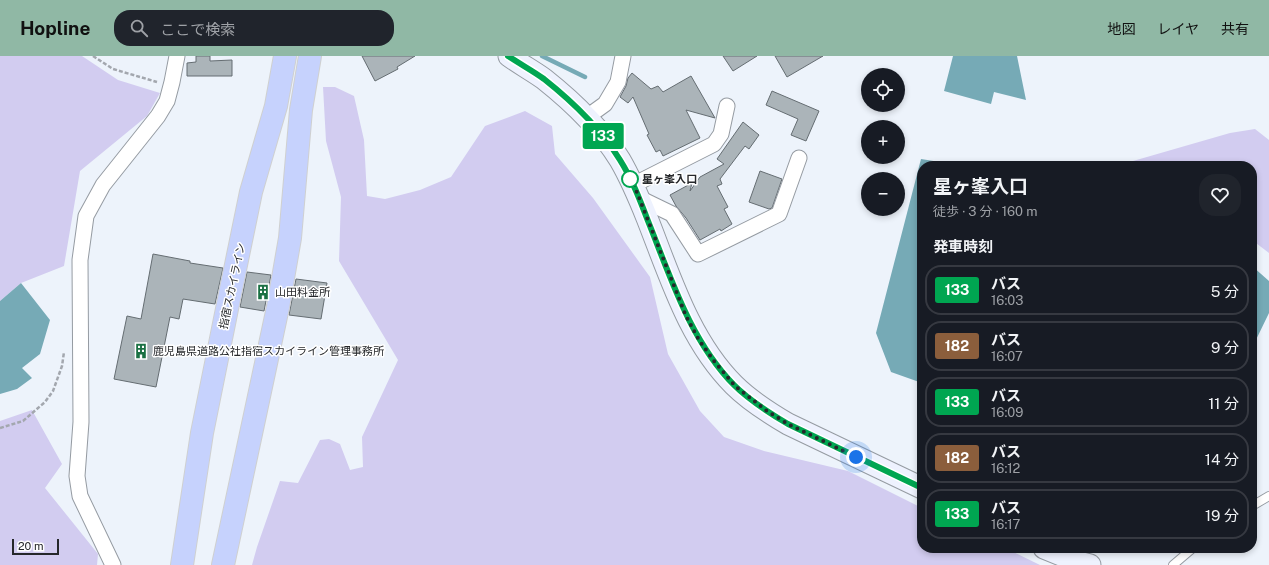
<!DOCTYPE html>
<html lang="ja">
<head>
<meta charset="utf-8">
<style>
	body { margin:0; font-family:"Public Sans","Noto Sans JP",sans-serif; background:#20242c; color:#f1f3f6; height:100vh; display:flex; flex-direction:column; font-size:15px; white-space:nowrap }
	* { box-sizing:border-box; margin:0 }
	p { font-size:13px; color:#9ea1a6 }
	.icon { flex:none; width:22px; height:22px; fill:none; stroke:currentColor; stroke-width:2; stroke-linecap:round; stroke-linejoin:round }
	.map { position:relative; flex:1; overflow:hidden }
	.sheet { position:absolute; left:917px; top:105px; width:340px; height:392px; display:flex; flex-direction:column; background:#171b24; border-radius:16px; box-shadow:0 2px 6px #0003 }
	.sheet>* { flex:none }
	.badge { padding:0 8px; border-radius:3px; font-size:14px; line-height:26px }
	.fabs { position:absolute; left:861px; top:12px; display:grid; gap:8px }
	.fabs a { display:grid; place-items:center; width:44px; height:44px; border-radius:50%; background:#171b24; box-shadow:0 2px 6px #0003; font-size:20px }
	.scale { position:absolute; left:12px; bottom:10px; width:47px; box-sizing:border-box; padding-left:4px; border:2px solid #26282b; border-top:0; font-size:11px; line-height:14px; white-space:nowrap; color:#26282b; -webkit-text-stroke:3px #fff; paint-order:stroke }
	.you { position:absolute; width:20px; height:20px; margin:-10px; border:3px solid #fff; border-radius:50%; background:#1a73e8; box-shadow:0 0 0 6px #1a73e833 }
	.map>.badge { position:absolute; translate:-50% -50%; box-shadow:0 0 0 2px #fff }
	h2 { padding:0 16px; font-size:15px; line-height:36px }
	.round { display:grid; place-items:center; flex:none; width:42px; height:42px; border-radius:16px; background:#20242c }
	.overview { display:flex; align-items:center; justify-content:space-between; height:68px; padding:0 16px }
	h1 { font-size:19px; font-weight:700; line-height:30px }
	ul { padding:0; list-style:none }
	li { display:flex; align-items:center; gap:12px; height:50px; margin:0 8px 6px; padding:0 8px; border:2px solid #363941; border-radius:16px }
	li div { flex:1 }
	li b { display:block; font-size:15px }
	li em { font-style:normal }
	li .badge { min-width:44px; font-weight:700; text-align:center }
	header { display:flex; align-items:center; gap:24px; box-sizing:border-box; height:56px; padding:0 20px; background:#90b8a5; color:#111 }
	header strong { font-size:19px }
	nav { display:flex; gap:22px; margin-inline-start:auto; font-size:14px }
	.search { width:280px; height:36px; background:#20242c; display:flex; align-items:center; gap:10px; box-sizing:border-box; padding:0 14px; border-radius:16px; color:#9ea1a6; font-size:15px }
	.map>svg:first-child { display:block }
	.green { fill:#d2ccf0 }
	.water { fill:#76aab6 }
	.lines { fill:none; stroke-linecap:round; stroke-linejoin:round }
	.stream { stroke:#76aab6; stroke-width:4.5 }
	.building { fill:#abb4b9; stroke:#656d72 }
	.lane-casing { stroke:#959ba2; stroke-width:10 }
	.street-casing { stroke:#959ba2; stroke-width:17 }
	.secondary-casing { stroke:#959ba2; stroke-width:23 }
	.highway-casing { stroke:#cfd0d0; stroke-width:24 }
	.path { stroke:#a3a7ae; stroke-width:2.5; stroke-dasharray:4 2; stroke-linecap:butt }
	.lane { stroke:#fff; stroke-width:8 }
	.street { stroke:#fff; stroke-width:15 }
	.secondary { stroke:#eef2fe; stroke-width:21 }
	.highway { stroke:#c6d2fd; stroke-width:22 }
	.line-casing { stroke:#fff; stroke-width:9 }
	.line { stroke:#00a651; stroke-width:6 }
	.walk { stroke:#26282b; stroke-width:4; stroke-dasharray:0 7.2 }
	.stop-dot { fill:#fff; stroke:#00a651; stroke-width:2 }
	.labels { text-anchor:middle; dominant-baseline:central; stroke-width:3; stroke-linejoin:round; paint-order:stroke }
	.stop-label { font-size:11px; font-weight:bold; fill:#26282b; stroke:#fff; text-anchor:start }
	.street-label { font-size:11px; fill:#26282b; stroke:#fff }
	.poi-label { font-size:11px; fill:#26282b; stroke:#fff; text-anchor:start }
</style>
</head>
<body>
<header>
<strong>Hopline</strong>
<div class="search"><svg class="icon" aria-label="search" viewBox="0 0 24 24"><circle cx="10" cy="10" r="6"/><path d="M15 15l6 6"/></svg>ここで検索</div>
<nav><a>地図</a><a>レイヤ</a><a>共有</a></nav>
</header>
<div class="map">
<svg width="1269" height="509" viewBox="0 0 1269 509">
	<rect width="100%" height="100%" fill="#edf3fb"/>
	<path class="green" d="M0 0H82L118 24 160 37 147 60 80 115 64 210 21 227 0 245Z
		M323 31H335L354 40 364 84 367 140 385 143 420 134 451 121 485 70 525 55 552 70 555 98 593 142 650 221 668 298 700 355 724 381 764 395 848 415 922 452V492H1005L1040 509H252L257 491 280 425 298 427 320 384 329 383 340 388 350 414 363 411 362 381 398 304 339 205 341 141 326 85Z
		M1255 73 1269 84V197L1252 184V110H1134L1133 105 1230 77Z
		M32 354 62 408 45 432 98 498 97 509H0V365Z"/>
	<path class="water" d="M953 0H1017L1026 44 994 36 991 48 944 35Z
		M921 103 965 110H922V327L891 316 876 277Z
		M1252 210 1269 225V257L1252 292Z
		M21 227 50 264 40 298 22 312 32 322 17 333 0 338V245Z"/>
	<g class="lines">
		<path class="stream" d="M542 0 585 21"/>
	</g>
	<path class="building" d="M196 0H210V5L232 4V20H187V7L196 6Z
		M362 0H415L397 11 398 13 375 25Z
		M723 0H757L733 15Z
		M775 0H823L787 21Z
		M632 17 651 33 658 30 663 36 691 20 715 62 686 54 700 82 663 100 660 94 656 96 647 79 649 78 633 41 628 47 620 41 626 30 628 22Z
		M772 35 819 55 806 85 791 79 798 63 766 49Z
		M743 66 759 79 749 93 745 90 720 123 722 128 717 130 728 151 724 153 732 168 721 175 720 173 700 184 686 162 676 150 670 139 692 127 690 135 700 121 724 108 717 103Z
		M760 115 782 123 772 152 769 153 749 146Z
		M153 198 190 205V207L223 212 215 248 183 243 179 263 170 261 156 331 114 323 127 260 141 263Z
		M247 216 271 219 264 255 240 251Z
		M296 223 327 227 321 263 289 259Z"/>
	<g class="lines">
		<g class="lane-casing">
			<path id="lane" d="M1252 450 1269 440
				M1173 509 1193 492"/>
		</g>
		<g class="street-casing">
			<path id="street" d="M587 61 605 48 618 26 623 0
				M633 129 714 88 721 78 727 50
				M639 142 672 158 698 198 779 158 799 102
				M113 509 80 440 77 420 81 366 80 204 86 160 103 129 158 60 167 45 172 26 177 0"/>
		</g>
		<g class="secondary-casing">
			<path id="secondary" d="M509 0C520 8 533 15 544 23 573 46 601 73 620 104 631 123 639 142 647 162 670 220 689 284 734 329 749 344 771 358 788 368L922 432
				M1044 492 1078 506 1090 509"/>
		</g>
		<g class="highway-casing">
			<path id="highway" d="M182 509 202 377 230 238 251 136 276 50 285 0
				M223 509 278 251 290 182 301 54 310 0"/>
		</g>
		<path class="path" d="M93 0 113 13 157 26
			M0 372 23 365 45 346 53 335 62 310 64 296"/>
		<use href="#lane" class="lane"/>
		<use href="#street" class="street"/>
		<use href="#secondary" class="secondary"/>
		<use href="#highway" class="highway"/>
	</g>
	<g class="lines">
		<g class="line-casing">
			<path id="line" d="M508 0C520 8 533 15 544 23 573 46 601 73 620 104 632 123 640 144 648 165 671 222 690 284 734 329 748 343 771 358 788 368L922 432"/>
		</g>
		<use href="#line" class="line"/>
		<path class="walk" d="M630 123 634 129 686 260 699 284 714 305 735 330 767 355 788 368 856 401"/>
	</g>
	<defs>
		<g id="building-bare" transform="scale(1.2)"><path d="M-4-6H4V6H1V3H-1V6H-4ZM-2.5-4.3h1.7v1.8h-1.7ZM.8-4.3h1.7v1.8H.8ZM-2.5-1h1.7V.8h-1.7ZM.8-1h1.7V.8H.8Z" fill="#1a7043" stroke="#fff" stroke-width="2.5" paint-order="stroke"/></g>
	</defs>
	<g fill-rule="evenodd">
		<use href="#building-bare" x="263" y="236"/>
		<use href="#building-bare" x="141" y="295"/>
	</g>
	<circle class="stop-dot" cx="630" cy="123" r="8"/>
	<g class="labels">
		<g class="stop-label">
			<text x="642" y="123">星ヶ峯入口</text>
		</g>
		<g class="street-label">
			<text transform="translate(232 230) rotate(-78)">指宿スカイライン</text>
		</g>
		<g class="poi-label">
			<text x="275" y="236">山田料金所</text>
			<text x="153" y="295">鹿児島県道路公社指宿スカイライン管理事務所</text>
		</g>
	</g>
</svg>
<div class="fabs">
<a><svg class="icon" aria-label="locate" viewBox="0 0 24 24"><circle cx="12" cy="12" r="6"/><path d="M12 2v4M12 18v4M2 12h4M18 12h4"/></svg></a>
<a>+</a>
<a>−</a>
</div>
<div class="scale">20 m</div>
<div class="you" style="left:856px;top:401px"></div>
<b class="badge" style="left:603px;top:80px;background:#00a651;color:#fff">133</b>
<section class="sheet">
<div class="overview"><div><h1>星ヶ峯入口</h1><p>徒歩 · 3 分 · 160 m</p></div><a class="round"><svg class="icon" aria-label="heart" viewBox="0 0 24 24"><path d="M12 20l-8-8c-3-5 5-10 8-4 3-6 11-1 8 4z"/></svg></a></div>
<h2>発車時刻</h2>
<ul>
<li><span class="badge" style="background:#00a651;color:#fff">133</span><div><b>バス</b><p>16:03</p></div><em>5 分</em></li>
<li><span class="badge" style="background:#8b5e3c;color:#fff">182</span><div><b>バス</b><p>16:07</p></div><em>9 分</em></li>
<li><span class="badge" style="background:#00a651;color:#fff">133</span><div><b>バス</b><p>16:09</p></div><em>11 分</em></li>
<li><span class="badge" style="background:#8b5e3c;color:#fff">182</span><div><b>バス</b><p>16:12</p></div><em>14 分</em></li>
<li><span class="badge" style="background:#00a651;color:#fff">133</span><div><b>バス</b><p>16:17</p></div><em>19 分</em></li>
</ul>
</section>
</div>
</body>
</html>
